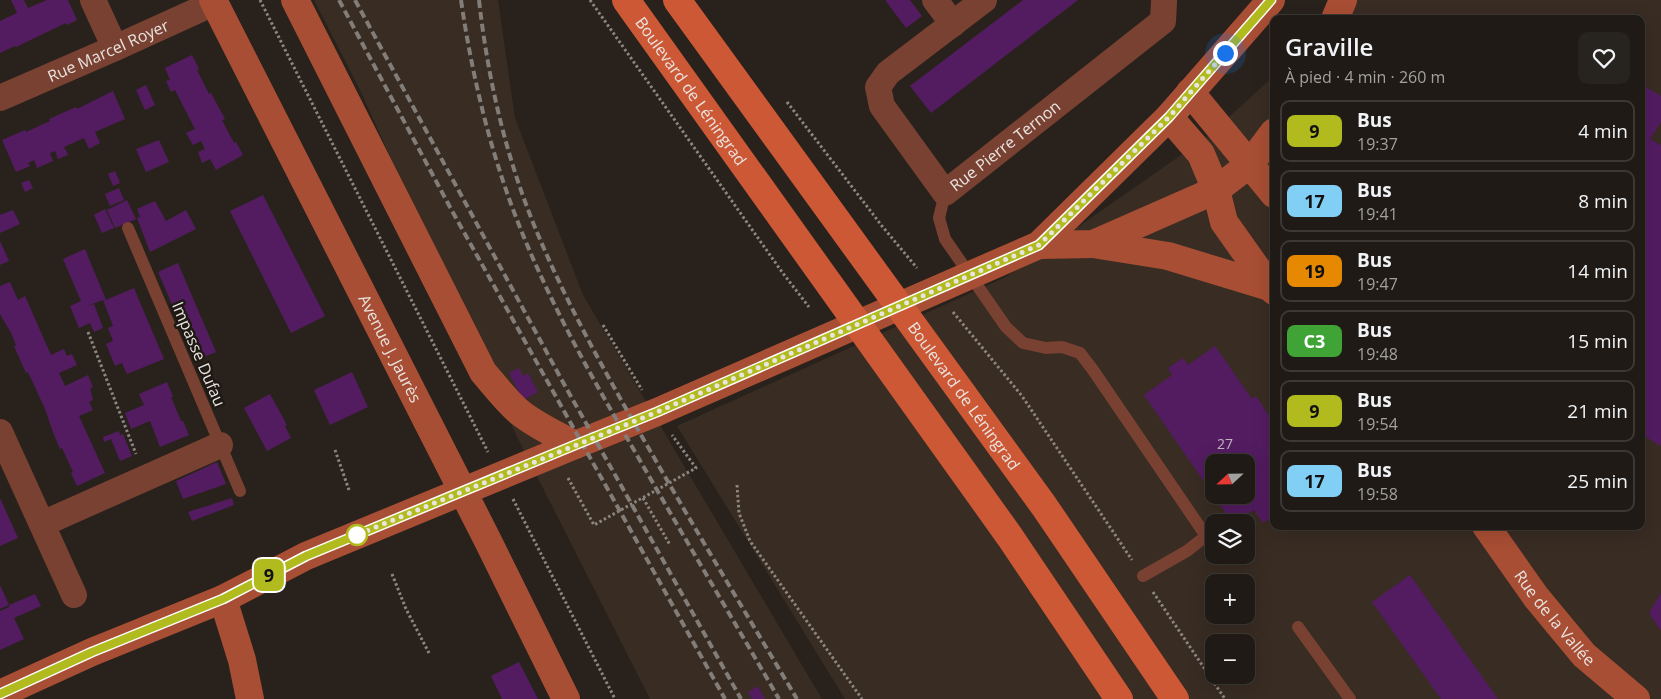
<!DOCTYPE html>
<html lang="fr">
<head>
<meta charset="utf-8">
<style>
	body { margin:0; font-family:"Open Sans",sans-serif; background:#27231e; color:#f1f3f6; height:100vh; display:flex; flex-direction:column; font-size:19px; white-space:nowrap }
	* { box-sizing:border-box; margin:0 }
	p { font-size:16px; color:#a1a1a0 }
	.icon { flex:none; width:28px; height:28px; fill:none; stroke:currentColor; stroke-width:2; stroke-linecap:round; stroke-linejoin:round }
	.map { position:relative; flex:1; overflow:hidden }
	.drawer { position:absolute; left:1270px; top:15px; width:375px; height:515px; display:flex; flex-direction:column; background:#1f1a15; border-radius:10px; box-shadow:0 5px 20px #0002,0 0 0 1px #3c3834 }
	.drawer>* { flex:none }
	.badge { padding:0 10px; border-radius:8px; font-size:18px; line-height:32px }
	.needle { width:32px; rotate:248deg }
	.controls { position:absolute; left:1205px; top:454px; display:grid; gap:10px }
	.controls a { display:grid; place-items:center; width:50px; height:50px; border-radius:10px; background:#1f1a15; box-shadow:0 5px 20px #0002,0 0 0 1px #3c3834; font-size:25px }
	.you { position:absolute; width:25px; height:25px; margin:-12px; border:4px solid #fff; border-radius:50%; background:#1a73e8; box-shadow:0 0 0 8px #1a73e833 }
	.map>.badge { position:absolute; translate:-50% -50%; box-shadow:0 0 0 2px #fff }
	.round { display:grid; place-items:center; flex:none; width:52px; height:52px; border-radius:10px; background:#27231e }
	.headline { display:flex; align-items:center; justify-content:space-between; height:85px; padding:0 15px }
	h1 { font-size:24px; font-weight:600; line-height:38px }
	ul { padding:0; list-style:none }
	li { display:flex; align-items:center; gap:15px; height:62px; margin:0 10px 8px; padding:0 5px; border:2px solid #3c3834; border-radius:10px }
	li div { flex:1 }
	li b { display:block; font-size:19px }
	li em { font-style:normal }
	li .badge { min-width:55px; font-weight:700; text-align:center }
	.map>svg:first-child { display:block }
	.built { fill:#382c23; fill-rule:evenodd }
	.building { fill:#531c61; fill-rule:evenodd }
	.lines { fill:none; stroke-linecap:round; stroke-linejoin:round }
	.path { stroke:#8c8681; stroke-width:3; stroke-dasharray:2.5 2.5; stroke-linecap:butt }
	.lane { stroke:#794131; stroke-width:12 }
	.street { stroke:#794131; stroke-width:26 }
	.secondary { stroke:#a84e34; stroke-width:28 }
	.primary { stroke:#cd5836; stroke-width:28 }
	.rail { stroke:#827d78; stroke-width:4; stroke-dasharray:8 4; stroke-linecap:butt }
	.line-casing { stroke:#fff; stroke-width:11 }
	.line { stroke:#b2bb1e; stroke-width:8 }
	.walk { stroke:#e8e4e0; stroke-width:5; stroke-dasharray:0 9 }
	.stop-dot { fill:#fff; stroke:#b2bb1e; stroke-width:2.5 }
	.labels { text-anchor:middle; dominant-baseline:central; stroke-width:5; stroke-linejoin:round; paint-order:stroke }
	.number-label { font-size:14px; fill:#c3b2c0 }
	.street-label { font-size:16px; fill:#e8e4e0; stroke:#1f1913 }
</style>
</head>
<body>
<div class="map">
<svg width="1661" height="699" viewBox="0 0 1661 699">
	<rect width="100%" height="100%" fill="#29221c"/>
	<path class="built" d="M314 0H498L515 118 583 295 822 699H650L517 437 361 92Z
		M1357 0H1661V699H845L677 426 1006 277 1207 137 1274 76V526H1641V19H1337ZM1214 462H1246V495H1214ZM1214 522H1246V555H1214ZM1214 582H1246V615H1214ZM1214 642H1246V675H1214Z"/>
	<path class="building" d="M11 0H24L28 8 47 0H68L77 20 67 25 66 23 16 47 15 46 0 53V21L17 13Z
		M885 0H910L922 16 906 28Z
		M1023 0H1078L931 113 910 86Z
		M192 55 199 69 197 70 209 94 211 93 225 119 222 120 234 143 236 142 243 155 216 170 210 159 202 163 198 152 205 149 201 141 193 145 186 133 195 129 175 90 171 92 166 81 170 80 165 68Z
		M1641 84 1661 96V122L1650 139 1661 145V444L1660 446 1641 434Z
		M146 85 155 105 145 110 136 90Z
		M113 91 125 119 95 132 100 143 89 149 84 138 64 147 68 155 58 159 55 151 50 153 53 161 37 168 34 160 28 163 30 166 16 172 2 140 25 130 26 132 50 121 49 119 76 107 77 109Z
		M159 140 169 162 146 172 136 149Z
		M115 171 120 183 113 186 108 174Z
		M29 180 33 188 25 192 21 183Z
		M119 188 124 200 110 206 105 194Z
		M263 195 325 316 291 333 230 211Z
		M127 200 136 219 115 228 107 210Z
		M155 201 166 221 186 210 196 229 150 252 137 218 140 217 137 209Z
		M105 209 114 228 102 233 94 215Z
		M13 210 20 224 0 233V215Z
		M0 241 9 261 0 265Z
		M85 249 106 300 134 288 164 359 127 374 122 363 115 366 106 344 113 341 108 328 113 326 103 300 84 307 94 304 103 328 94 332 90 323 79 328 70 306 81 301 63 259Z
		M178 263 216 352 196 360 158 272Z
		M10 282 18 300 25 296 51 355 64 349 67 356 72 354 77 365 59 373 65 386 88 375 93 387 90 388 93 400 89 402 93 410 79 416 105 473 77 486 71 473 73 472 62 448 60 449 54 435 45 409 28 372 26 373 14 346 16 345 11 333 0 314V286Z
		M1215 346 1252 399 1256 396 1274 423V516L1263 523 1254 510 1235 522H1232L1144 395 1172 375 1168 368 1183 358 1188 365ZM1214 462H1246V495H1214Z
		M519 368 523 376 528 373 538 392 523 400 509 373Z
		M352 372 368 407 330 425 314 390Z
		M167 382 173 397H171L181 421H183L189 435 160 447 150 421 131 429 125 413 144 405 139 394Z
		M270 394 287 425 285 426 291 438 267 451 244 408Z
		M119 431 120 435 123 434 132 456 120 461 111 439 104 442 103 437Z
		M217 462 226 484 183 499 176 481Z
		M0 498 18 538 0 546Z
		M232 498 234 505 192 521 188 512Z
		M1410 575 1498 699H1441L1372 602Z
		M0 585 9 605 0 609Z
		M1661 593V631L1649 613Z
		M35 594 41 606 14 618 24 639 0 650V611L9 607V605Z
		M519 662 538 699H502L491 676Z
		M758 686 765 699H752L748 692Z"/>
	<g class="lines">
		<path class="path" d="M260 0 488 452
			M590 0 782 272 809 307
			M787 102 882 226 917 268
			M953 312 1022 396 1132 560
			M603 325 642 390
			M88 332 136 454
			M335 450 349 490
			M568 478 594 525 696 468 672 435
			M737 485 739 513 750 541 862 699
			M643 498 670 545
			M513 499 615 699
			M392 574 406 609 429 653
			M1153 592 1225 699"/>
		<path class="lane" d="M945 193 939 218 945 239 1006 327 1023 343 1046 348 1062 347 1080 353 1093 370 1206 536 1187 551 1143 576
			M128 228 240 491
			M1298 627 1350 699"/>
		<g class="street">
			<path d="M93 0 115 48"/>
			<path d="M935 0 953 24"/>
			<path id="s1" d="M984 0 888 73 878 87 882 106 945 193 1163 21 1164 2"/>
			<path id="s2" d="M0 98 115 48 214 3"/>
			<path d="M0 432 74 595"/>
			<path d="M42 524 220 445"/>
		</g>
		<g class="secondary">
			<path id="s3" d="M213 0 488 541 566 699"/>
			<path d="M295 0 483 372C494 385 505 399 517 410 534 425 556 434 575 445"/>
			<path d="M1335 19 1343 0"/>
			<path d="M1190 92 1274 194"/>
			<path d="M1169 117 1201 154 1216 190 1224 222 1270 287"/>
			<path d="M1093 244 1168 256 1270 287 1274 291"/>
			<path d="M1039 245 1093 244 1216 190 1250 164 1274 132"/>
			<path id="s4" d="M1486 526 1536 597 1584 655 1636 699"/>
			<path d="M223 599 242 660 250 699"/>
			<path d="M0 694 92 652 223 599 306 556 575 445 657 412 1039 245 1169 117 1271 0"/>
		</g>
		<g class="primary">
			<path id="s5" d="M626 0 1010 537 1119 699"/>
			<path id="s6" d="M677 0 1044 506 1175 699"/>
		</g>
		<path class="rail" d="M339 0 451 209 725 699
			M355 0 564 384 741 699
			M461 0C471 69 487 138 511 204 543 291 588 371 634 450 682 534 731 616 779 699
			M479 0C488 81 507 162 539 237 572 315 614 388 656 461 702 541 750 620 797 699"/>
	</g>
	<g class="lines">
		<g class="line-casing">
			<path id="line" d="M0 694 92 652 223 599 306 556 575 445 657 412 1039 245 1169 117 1271 0"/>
		</g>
		<use href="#line" class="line"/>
		<path class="walk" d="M357 535 354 536 657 412 1039 245 1169 117 1225 53"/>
	</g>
	<circle class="stop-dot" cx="357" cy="535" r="10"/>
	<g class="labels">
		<g class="number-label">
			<text x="1225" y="443">27</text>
		</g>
		<g class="street-label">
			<text stroke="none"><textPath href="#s2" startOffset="118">Rue Marcel Royer</textPath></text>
			<text stroke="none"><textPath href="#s5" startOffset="112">Boulevard de Léningrad</textPath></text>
			<text stroke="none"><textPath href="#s1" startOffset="341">Rue Pierre Ternon</textPath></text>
			<text stroke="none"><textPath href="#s3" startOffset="391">Avenue J. Jaurès</textPath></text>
			<text transform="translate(199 354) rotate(67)">Impasse Dufau</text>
			<text stroke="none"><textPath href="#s6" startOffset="489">Boulevard de Léningrad</textPath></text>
			<text stroke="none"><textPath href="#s4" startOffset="115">Rue de la Vallée</textPath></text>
		</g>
	</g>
</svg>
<div class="controls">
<a><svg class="needle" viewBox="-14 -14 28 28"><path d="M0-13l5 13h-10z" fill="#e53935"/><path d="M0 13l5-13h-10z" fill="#a1a1a0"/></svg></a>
<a><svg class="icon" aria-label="layers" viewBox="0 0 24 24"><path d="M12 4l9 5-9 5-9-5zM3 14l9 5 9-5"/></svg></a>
<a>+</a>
<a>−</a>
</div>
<div class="you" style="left:1225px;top:53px"></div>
<b class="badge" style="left:269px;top:575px;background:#b2bb1e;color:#111">9</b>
<section class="drawer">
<div class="headline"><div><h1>Graville</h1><p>À pied · 4 min · 260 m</p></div><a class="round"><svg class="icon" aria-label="heart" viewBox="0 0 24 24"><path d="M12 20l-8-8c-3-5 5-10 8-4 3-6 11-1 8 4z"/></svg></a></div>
<ul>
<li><span class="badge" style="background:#b2bb1e;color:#111">9</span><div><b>Bus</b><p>19:37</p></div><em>4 min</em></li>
<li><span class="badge" style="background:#82cff5;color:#111">17</span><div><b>Bus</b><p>19:41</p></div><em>8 min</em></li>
<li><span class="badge" style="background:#e68800;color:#111">19</span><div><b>Bus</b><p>19:47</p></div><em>14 min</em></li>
<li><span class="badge" style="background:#3fa435;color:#fff">C3</span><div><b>Bus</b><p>19:48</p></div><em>15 min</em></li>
<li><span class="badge" style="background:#b2bb1e;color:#111">9</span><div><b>Bus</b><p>19:54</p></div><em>21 min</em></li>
<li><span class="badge" style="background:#82cff5;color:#111">17</span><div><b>Bus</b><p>19:58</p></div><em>25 min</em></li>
</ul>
</section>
</div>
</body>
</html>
